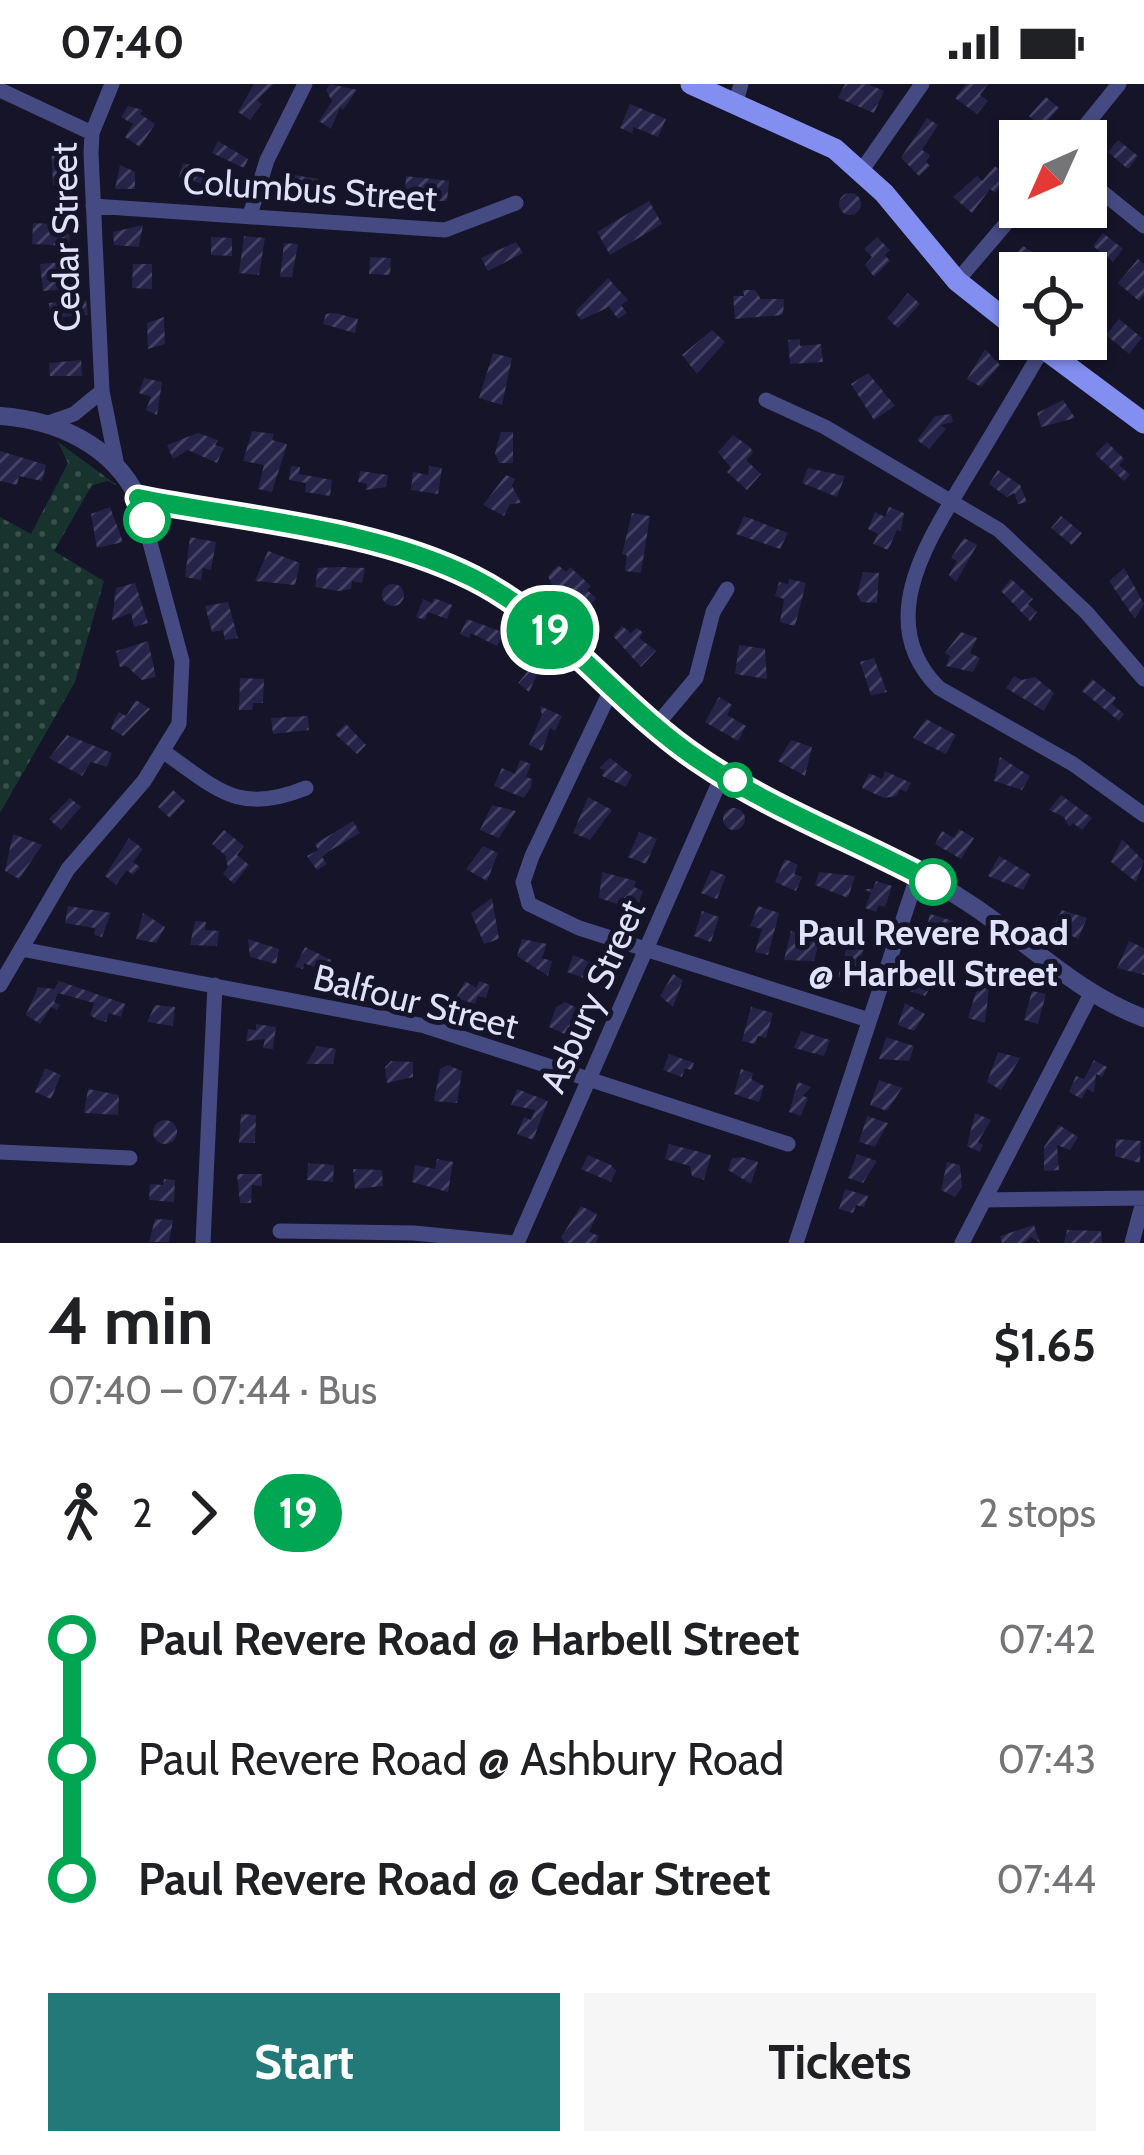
<!DOCTYPE html>
<html lang="en">
<head>
<meta charset="utf-8">
<style>
	body { margin:0; font-family:Cabin,sans-serif; background:#f6f6f6; color:#202124; height:100vh; display:flex; flex-direction:column; font-size:45px; white-space:nowrap }
	* { box-sizing:border-box; margin:0 }
	p { font-size:39px; color:#757577 }
	.icon { flex:none; width:66px; height:66px; fill:none; stroke:currentColor; stroke-width:2; stroke-linecap:round; stroke-linejoin:round }
	.map { position:relative; height:1159px; overflow:hidden }
	.side { display:flex; flex-direction:column; background:#fff; flex:1 }
	.side>* { flex:none }
	.badge { padding:0 24px; border-radius:39px; font-size:42px; line-height:78px }
	.needle { width:78px; rotate:225deg }
	.fabs { position:absolute; left:999px; top:36px; display:grid; gap:24px }
	.fabs a { display:grid; place-items:center; width:108px; height:108px; border-radius:0px; background:#fff; box-shadow:0 3px 9px #0004; font-size:60px }
	.map>.badge { position:absolute; translate:-50% -50%; box-shadow:0 0 0 6px #fff }
	.legs { display:flex; align-items:center; gap:18px; height:132px; padding:0 48px; font-size:39px }
	.legs p { margin-inline-start:auto }
	.head { display:flex; align-items:center; justify-content:space-between; height:204px; padding:0 48px }
	h1 { font-size:66px; font-weight:800; line-height:90px }
	.action { display:flex; gap:24px; margin-top:auto; padding:24px 48px }
	.action a { flex:1; height:138px; border-radius:0px; background:#227977; color:#fff; font-size:48px; font-weight:800; line-height:138px; text-align:center }
	.action a+a { background:#f6f6f6; color:#202124 }
	ul { padding:0 48px; list-style:none }
	li { display:flex; align-items:center; gap:42px; height:120px; font-size:45px }
	li i { display:grid; place-items:center; width:18px; height:100%; margin:0 15px; background:currentColor }
	li i::after { content:''; width:30px; height:30px; margin:-15px; border:9px solid; border-radius:50%; background:#fff }
	li p { margin-inline-start:auto }
	li:first-child i { background:linear-gradient(#0000 50%,currentColor 0) }
	li:last-child i { background:linear-gradient(currentColor 50%,#0000 0) }
	.status { display:flex; justify-content:space-between; align-items:center; height:84px; padding:0 60px; background:#fff; direction:ltr }
	.status svg { height:33px; fill:currentColor }
	.map>svg:first-child { display:block }
	.park { fill:url(#park-dots) }
	.building { fill:url(#building-hatch) }
	.lines { fill:none; stroke-linecap:round; stroke-linejoin:round }
	.minor { stroke:#454b82; stroke-width:15 }
	.tertiary { stroke:#454b82; stroke-width:18 }
	.secondary { stroke:#838ff0; stroke-width:21 }
	.line-1-casing { stroke:#fff; stroke-width:27 }
	.line-1 { stroke:#00a651; stroke-width:18 }
	.stop-1-dot { fill:#fff; stroke:#00a651; stroke-width:6 }
	.labels { text-anchor:middle; dominant-baseline:central; stroke-width:10; stroke-linejoin:round; paint-order:stroke }
	.street-label { font-size:36px; fill:#e0e1fb; stroke:#151429 }
	.stop-label { font-size:36px; font-weight:bold; fill:#e0e1fb; stroke:#151429 }
</style>
</head>
<body>
<div class="status"><b>07:40</b><svg viewBox="0 0 49 12"><path d="M0 12V9h3v3zM5 12V6h3v6zM10 12V3h3v9zM15 12V0h3v12zM26 1h20v11H26zM47 4h2v5h-2z"/></svg></div>
<div class="map">
<svg width="1144" height="1159" viewBox="0 0 1144 1159">
	<defs>
		<pattern id="park-dots" width="8" height="8" patternUnits="userSpaceOnUse" patternTransform="scale(3)"><rect width="8" height="8" fill="#18332e"/><path d="M2 2h.1M6 6h.1" fill="none" stroke="#39504d" stroke-width="1.8" stroke-linecap="round"/></pattern>
		<pattern id="building-hatch" width="6" height="6" patternUnits="userSpaceOnUse" patternTransform="scale(3)"><rect width="6" height="6" fill="#252348"/><path d="M-1 1l2-2M0 6l6-6M5 7l2-2" fill="none" stroke="#444363"/></pattern>
	</defs>
	<rect width="100%" height="100%" fill="#151429"/>
	<path class="park" d="M58 358 118 402 108 397 92 401 54 467 104 497 75 598 0 729V433L31 450 68 379Z"/>
	<path class="building" d="M254 0H274L257 16 262 20 250 36 238 28Z
		M330 0 357 6 343 26 340 23 331 45 319 37 332 17 326 6Z
		M845 0H868L884 7 874 29 838 14Z
		M966 0H988L980 11 988 17 977 30 955 14Z
		M1046 13 1059 24 1042 43 1029 32Z
		M630 20 666 35 658 53 634 43 632 49 620 44Z
		M128 22 143 26 140 30 155 40 140 63 125 53 133 40 121 33Z
		M927 34 938 41 922 66 930 71 926 78 930 82 919 92 901 74Z
		M1118 56 1138 72 1128 85 1108 68Z
		M218 57 248 75 244 84 212 69Z
		M67 58 68 101H53L51 59Z
		M183 79 207 85 203 100 179 93Z
		M120 81 135 88V105H115Z
		M995 82 1008 94 995 109 990 105 972 129 953 113 977 92 982 97Z
		M288 90 318 95 310 107 316 109 312 121 277 107Z
		M406 92 449 97 447 117 418 116 405 109Z
		M839 120a11 11 0 1 1 22 0a11 11 0 1 1-22 0Z
		M649 117 662 140 610 171 597 148Z
		M33 139 71 141 69 162 32 160Z
		M143 141 139 163 114 161 113 148Z
		M1103 149 1123 165 1113 178 1093 162Z
		M244 152 265 154 259 191 239 189Z
		M211 153 232 154V172L211 171Z
		M877 153 890 166 885 171 890 177 874 193 865 181 872 173 864 165Z
		M516 158 523 169 488 187 481 174Z
		M284 159 298 160 292 193H280Z
		M1023 162 1041 174 1029 189 1006 180Z
		M370 173 391 174 390 191 369 190Z
		M1138 175 1144 180V211L1139 217 1118 199Z
		M75 177 76 190 57 192 58 206 43 207 40 180Z
		M133 180H152V205L132 204Z
		M608 194 628 216 621 221 627 229 618 235 609 223 581 236 575 228Z
		M743 206H755L761 215H784L783 231 735 235 733 212H744Z
		M908 209 920 220 898 244 887 234Z
		M86 216 88 231 50 234 49 219Z
		M335 229 358 235 355 249 323 240 326 230Z
		M164 233 165 260 148 265 147 239Z
		M1119 235 1142 254 1129 270 1106 251Z
		M712 246 725 258 697 290 682 271Z
		M800 255V262L821 260 823 278 790 280 788 256Z
		M985 265 1000 281 981 303 967 295Z
		M493 269 512 274 502 321 479 314Z
		M81 276 82 292H50L49 279Z
		M868 289 895 322 874 336 851 300Z
		M144 294 162 298 157 331 146 326 151 313 139 309Z
		M1063 316 1075 334 1041 343 1037 329Z
		M951 330 953 338 941 341 946 345 929 365 917 356 935 332Z
		M252 347 274 350 272 356 287 360 272 408 258 405 264 381 243 377Z
		M501 348H513V379H499L495 369Z
		M198 349 218 356 215 361 224 364 217 379 188 366 173 375 167 361Z
		M733 351 750 363 753 369 746 376 761 390 747 406 727 388 731 384 718 368Z
		M1107 358 1124 375 1119 381 1130 391 1124 397 1095 370Z
		M0 367 46 381 42 397 19 392 17 401 0 397Z
		M291 382 300 383 299 390 332 396 330 412 305 408 306 399 289 396Z
		M429 382 442 384 438 410 411 406 413 388 428 391Z
		M808 384 845 392 837 413 802 399Z
		M998 386 1020 401 1027 418 1018 420 1014 409 1007 413 989 400Z
		M360 387 388 391 386 403 366 406 367 400 358 398Z
		M506 391 515 395 512 402 521 419 510 420 504 432 483 421Z
		M110 423 123 458 97 464 91 430Z
		M889 423 904 429 901 447 897 446 888 466 873 460 878 450 868 445 875 428 885 433Z
		M632 429 650 432 641 489 625 487 627 471 622 470Z
		M744 432 788 449 780 465 736 450Z
		M1061 432 1082 449 1072 461 1051 444Z
		M190 453 216 458 211 486 203 484 201 496 185 493Z
		M964 454 977 461 956 498 949 491 957 477 951 474Z
		M268 467 300 479 295 501 255 497Z
		M558 481 566 488 570 483 591 502 587 506 596 514 587 525 565 504 561 509 552 501 548 492Z
		M340 483 365 484 362 499 352 497 351 505 338 507 315 503 318 484Z
		M1124 484 1144 520 1135 535 1109 497Z
		M863 488 879 489 877 519 861 518 857 510Z
		M789 495 806 499 795 542 780 538 784 515 775 512 779 498 788 500Z
		M1011 495 1033 515 1028 520 1037 528 1030 537 1001 507Z
		M135 499 148 539 134 543 131 529 112 536 116 504Z
		M382 511a11 11 0 1 1 22 0a11 11 0 1 1-22 0Z
		M434 514 452 521 447 535 428 528 425 536 416 533 423 515 432 519Z
		M228 518 238 554 225 556 223 546 212 548 205 522Z
		M467 535 505 549 497 562 471 549 469 554 460 550Z
		M622 542 631 549 637 543 643 549 639 554 656 567 641 583 613 552Z
		M961 548 977 554 970 569 980 574 973 588 946 582 950 572 945 569Z
		M148 557 156 593 142 596 126 582 120 583 116 567Z
		M739 561 765 565 767 595 735 590Z
		M529 569 542 580 529 608 518 599 528 587 519 581Z
		M874 574 887 608 871 611 860 578Z
		M1014 592 1022 596 1035 593 1054 609 1044 627 1006 604Z
		M240 594 264 595 263 619H253L252 626H239Z
		M1092 595 1116 614 1112 620 1124 630 1119 637 1082 607Z
		M719 613 732 621 727 631 746 642 738 657 705 638Z
		M136 616 150 625 123 652 111 645 114 636 119 628 126 632Z
		M540 622 562 632 555 647 550 644 542 667 529 661 542 631Z
		M308 632 309 646 273 650 271 634Z
		M926 635 956 651 946 670 913 654Z
		M346 640 366 661 357 670 335 650Z
		M67 651 112 669 107 683 91 678 82 692 49 674Z
		M791 656 812 663 805 692 778 677Z
		M1000 673 1030 692 1022 706 994 697Z
		M610 674 632 691 626 703 602 692 605 686 599 684Z
		M520 676 531 680 526 693 532 695 531 703 524 714 494 702 502 684 515 690Z
		M885 687 911 699 906 708 900 705 897 712 884 714 862 704 869 689 882 695Z
		M173 706 185 717 170 734 158 723Z
		M1061 711 1092 734 1082 746 1073 739 1069 743 1064 733 1049 726Z
		M588 713 612 726 590 756 573 749Z
		M70 714 81 723 61 746 49 735Z
		M492 721 516 727 499 754 480 746Z
		M723 735a11 11 0 1 1 22 0a11 11 0 1 1-22 0Z
		M353 737 360 749 329 767 322 773 327 780 317 786 307 772 318 766 315 760Z
		M959 745 974 754 961 775 935 760 942 747 954 754Z
		M224 746 244 762 237 771 249 781 234 800 223 790 228 783 225 771 212 760Z
		M639 748 657 755 646 780 628 773Z
		M13 750 42 761 19 795 5 787Z
		M129 754 143 765 133 778 140 783 133 791 127 786 116 801 105 792Z
		M1122 755 1144 777 1136 798 1111 778Z
		M483 762 498 769 487 797 466 785Z
		M999 772 1031 791 1023 806 988 792Z
		M785 775 798 781 794 790 802 793 796 807 775 798Z
		M711 786 726 792 717 815 701 809Z
		M602 788 636 797 634 803 643 807 639 818 620 814 617 820 599 814Z
		M819 788 855 792 848 814 815 801Z
		M876 797 892 802 885 823 879 821 876 828 865 824 871 809 864 805H873Z
		M492 814 499 855 484 860 471 829Z
		M68 822 111 829 102 853 94 851 95 844 65 839Z
		M758 822 779 829 768 871 755 868 762 845 750 842Z
		M1062 826 1087 834 1078 855 1053 842Z
		M702 827 719 833 711 858 694 852Z
		M143 829 165 843 156 859 136 855Z
		M930 830 953 837V856L946 853 943 862 924 854Z
		M195 837 206 838 205 846 219 847 217 862 190 861Z
		M791 847 820 855 814 877 784 876Z
		M248 855 279 865 276 880 250 873Z
		M522 855 547 860 542 874 552 877 548 892 517 872Z
		M1129 857 1144 864V891L1117 884Z
		M848 859 864 864 856 890 849 888 847 896 838 893Z
		M305 863 331 876 328 889 304 879 303 885 295 883Z
		M573 871 599 882 603 901 567 888Z
		M917 886 937 893 925 912 910 907Z
		M673 890 683 896 673 923 660 912Z
		M59 897 125 920 121 933 109 929 106 938 98 936 90 931 94 919 58 909 54 918 60 921 57 926 51 923 40 940 26 931 38 903 54 905Z
		M465 897 476 904 479 897 490 901 486 914 478 912 475 920 456 914Z
		M978 901 989 904 985 939 968 934Z
		M1032 907 1046 910 1038 940 1024 936Z
		M565 918 581 926 565 950 549 943 556 923Z
		M905 919 925 930 914 947 898 941Z
		M155 921 175 923 173 942 147 938Z
		M751 923 773 929 766 954 758 952 755 960 742 957Z
		M256 940 276 943 273 965 263 964 265 955 246 957 248 945 256 946Z
		M801 947 830 956 824 972 794 964Z
		M886 953 914 962 909 977 879 975Z
		M317 962 336 965 333 980H306Z
		M998 968 1020 974 1001 1006 987 998Z
		M669 970 694 979 691 986 685 984 682 993 663 986Z
		M1094 976 1107 983 1102 993 1096 990 1094 1009 1087 1005 1082 1015 1069 1008 1076 992 1084 995Z
		M391 977 413 978V993L387 999 385 983Z
		M448 981 462 987 457 1019 434 1017 440 985Z
		M45 984 61 991 51 1015 35 1008Z
		M741 985 753 989 751 995 764 1002 759 1018 734 1010Z
		M879 996 902 1004 887 1027 870 1021Z
		M798 998 811 1003 803 1012 808 1014 801 1032 789 1028Z
		M88 1005 119 1011 118 1031 84 1029Z
		M517 1005 548 1017 533 1056 517 1050 524 1033 531 1036 535 1026 511 1021Z
		M975 1029 991 1036 978 1058 983 1061 980 1068 967 1062Z
		M241 1030 256 1031 255 1059H239Z
		M867 1032 888 1039 875 1063 859 1058Z
		M153 1048a12 12 0 1 1 24 0a12 12 0 1 1-24 0Z
		M1059 1041 1078 1053 1070 1066 1057 1061 1059 1086 1044 1087V1063Z
		M1116 1055 1141 1057 1140 1079 1115 1072Z
		M669 1060 711 1071 704 1096 692 1092 690 1082 665 1075Z
		M857 1070 877 1077 863 1099 848 1094Z
		M588 1071 611 1081 616 1087 611 1098 581 1085Z
		M742 1073 758 1078 751 1100 728 1086 732 1074Z
		M437 1075 453 1078 448 1108 412 1098 415 1081 435 1085Z
		M947 1078 960 1081 962 1103 955 1113 941 1106Z
		M308 1079 334 1081 333 1098 307 1096Z
		M353 1085 382 1086 383 1102 355 1105Z
		M237 1090H262V1102L252 1101 251 1119H240Z
		M164 1095 175 1096 174 1118 149 1116 150 1100 163 1101Z
		M845 1105 868 1112 864 1123 856 1121 853 1129 839 1125Z
		M581 1122 597 1130 589 1148 599 1152 596 1159H565L561 1153Z
		M155 1135 173 1136 169 1158H149Z
		M1034 1141 1040 1159 1031 1153 1024 1159H1002L1000 1152Z
		M1067 1146 1101 1147 1102 1159H1064Z"/>
	<g class="lines">
		<path class="minor" d="M112 0 92 49 91 69 102 307 117 382
			M0 6 92 49
			M736 18 741 0
			M1073 57 1119 0
			M862 86 922 0
			M1086 95 1144 142
			M93 122 445 146 516 119
			M250 131 267 76 305 0
			M957 197 1020 123
			M1043 264C1020 304 995 345 971 385 932 451 870 536 939 604L1073 680 1144 731
			M766 316 825 343 999 446 1087 529 1144 595
			M48 339 74 330 102 307
			M611 606 532 772 523 798 529 820 579 844 869 936
			M654 644 696 594 713 528 727 505
			M164 668C218 706 239 731 306 704
			M21 865 425 942 788 1060
			M0 901 68 785 144 697 179 640 182 577 138 414
			M0 1068 130 1074
			M984 1116 1144 1114
			M280 1147 414 1149 514 1159
			M203 1159 215 901
			M517 1159 723 690
			M796 1159 918 790
			M962 1159 1092 908
			M1132 1159 1144 1114"/>
		<path class="tertiary" d="M0 332C57 336 112 361 138 414 247 435 372 444 472 494 546 530 590 595 654 643 751 717 869 753 970 820 1028 858 1078 910 1144 934"/>
		<path class="secondary" d="M691 0 835 65 884 109 957 197 1020 247
			M1031 255 1144 339"/>
	</g>
	<g class="lines">
		<g class="line-1-casing">
			<path id="line-1" d="M147 436 138 414C247 436 373 444 473 494 561 538 618 622 699 676 771 725 857 757 933 798"/>
		</g>
		<use href="#line-1" class="line-1"/>
	</g>
	<g class="stop-1-dot">
		<circle cx="147" cy="436" r="21"/>
		<circle cx="735" cy="696" r="15"/>
		<circle cx="933" cy="798" r="21"/>
	</g>
	<g class="labels">
		<g class="street-label">
			<text transform="translate(310 105) rotate(4)">Columbus Street</text>
			<text transform="translate(65 153) rotate(-91)">Cedar Street</text>
			<text transform="translate(592 912) rotate(-66)">Asbury Street</text>
			<text transform="translate(416 917) rotate(14)">Balfour Street</text>
		</g>
		<g class="stop-label">
			<text x="933" y="848">Paul Revere Road<tspan x="933" dy="41">@ Harbell Street</tspan></text>
		</g>
	</g>
</svg>
<div class="fabs">
<a><svg class="needle" viewBox="-14 -14 28 28"><path d="M0-13l5 13h-10z" fill="#e53935"/><path d="M0 13l5-13h-10z" fill="#757577"/></svg></a>
<a><svg class="icon" aria-label="locate" viewBox="0 0 24 24"><circle cx="12" cy="12" r="6"/><path d="M12 2v4M12 18v4M2 12h4M18 12h4"/></svg></a>
</div>
<b class="badge" style="left:550px;top:546px;background:#00a651;color:#fff">19</b>
</div>
<section class="side">
<div class="head"><div><h1>4 min</h1><p>07:40 – 07:44 · Bus</p></div><b>$1.65</b></div>
<div class="legs"><svg class="icon" aria-label="walk" viewBox="0 0 24 24"><circle cx="13" cy="4" r="2"/><path d="M13 8l-2 6 4 7M11 14l-3 7M7 12l3-4h3l4 4"/></svg>2<svg class="icon" aria-label="forward" viewBox="0 0 24 24"><path d="M9 5l7 7-7 7"/></svg><b class="badge" style="background:#00a651;color:#fff">19</b><p>2 stops</p></div>
<ul>
<li><i style="color:#00a651"></i><b>Paul Revere Road @ Harbell Street</b><p>07:42</p></li>
<li><i style="color:#00a651"></i><span>Paul Revere Road @ Ashbury Road</span><p>07:43</p></li>
<li><i style="color:#00a651"></i><b>Paul Revere Road @ Cedar Street</b><p>07:44</p></li>
</ul>
<div class="action"><a>Start</a><a>Tickets</a></div>
</section>
</body>
</html>
